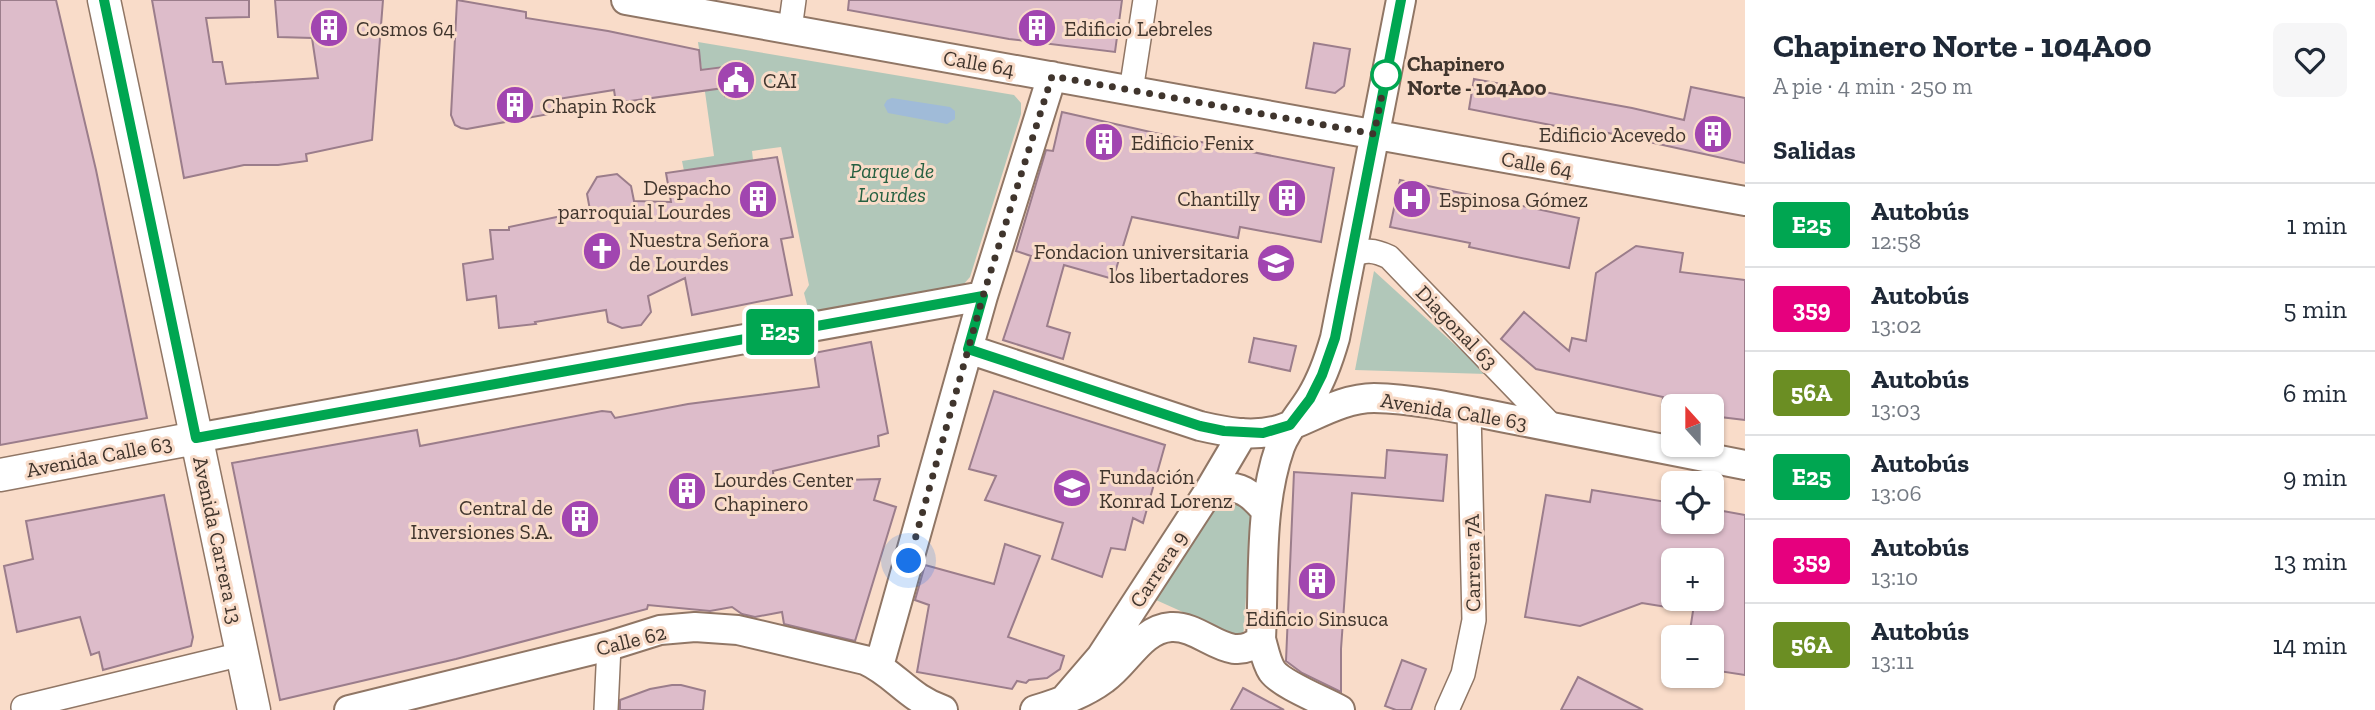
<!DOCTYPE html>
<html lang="es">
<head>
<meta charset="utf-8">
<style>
	body { margin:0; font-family:"Zilla Slab",serif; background:#f6f6f7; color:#1f2937; height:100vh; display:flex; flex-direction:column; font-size:26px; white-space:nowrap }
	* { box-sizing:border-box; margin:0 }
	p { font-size:23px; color:#747a83 }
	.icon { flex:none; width:38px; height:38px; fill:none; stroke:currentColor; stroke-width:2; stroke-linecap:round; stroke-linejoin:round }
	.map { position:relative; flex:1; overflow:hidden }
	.sheet { display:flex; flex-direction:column; background:#fff; width:630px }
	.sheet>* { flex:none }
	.badge { padding:0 14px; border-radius:5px; font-size:24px; line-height:46px }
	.needle { width:46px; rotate:339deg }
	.tools { position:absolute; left:1661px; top:394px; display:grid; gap:14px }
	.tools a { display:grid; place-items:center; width:63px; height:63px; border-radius:10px; background:#fff; box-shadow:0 2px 5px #0004; font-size:35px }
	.you { position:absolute; width:35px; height:35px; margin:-18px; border:5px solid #fff; border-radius:50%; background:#1a73e8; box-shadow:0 0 0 10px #1a73e833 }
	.map>.badge { position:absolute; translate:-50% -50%; box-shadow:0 0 0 4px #fff }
	h2 { padding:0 28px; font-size:26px; line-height:63px }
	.round { display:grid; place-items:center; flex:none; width:74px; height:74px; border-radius:10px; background:#f6f6f7 }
	.overview { display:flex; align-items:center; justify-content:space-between; height:119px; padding:0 28px }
	h1 { font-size:33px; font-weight:700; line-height:52px }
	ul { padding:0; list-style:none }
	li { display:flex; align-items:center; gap:21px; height:84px; padding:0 28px; border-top:2px solid #e0e1e3 }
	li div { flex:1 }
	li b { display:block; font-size:26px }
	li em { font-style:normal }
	li .badge { min-width:77px; font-weight:700; text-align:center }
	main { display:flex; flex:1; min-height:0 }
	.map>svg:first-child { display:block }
	.green { fill:#b1c7b9 }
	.water { fill:#a0bbd8 }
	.building { fill:#ddbcca; stroke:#9b7d8b; stroke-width:2 }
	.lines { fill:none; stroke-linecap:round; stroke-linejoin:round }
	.minor-casing { stroke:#907665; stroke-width:26 }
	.tertiary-casing { stroke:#907665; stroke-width:32 }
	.secondary-casing { stroke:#907665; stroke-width:35 }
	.minor { stroke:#fff; stroke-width:23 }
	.tertiary { stroke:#fff; stroke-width:28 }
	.secondary { stroke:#fff; stroke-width:32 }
	.line-casing { stroke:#fff; stroke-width:16 }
	.line { stroke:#00a651; stroke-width:10 }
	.walk { stroke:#40352d; stroke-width:7; stroke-dasharray:0 12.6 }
	.stop-dot { fill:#fff; stroke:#00a651; stroke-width:3.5 }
	.labels { text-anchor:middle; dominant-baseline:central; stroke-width:6; stroke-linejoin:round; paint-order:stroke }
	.poi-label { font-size:21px; fill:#40352d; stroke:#f9dcc9; text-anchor:start }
	.street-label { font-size:21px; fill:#40352d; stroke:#f9dcc9 }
	.stop-label { font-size:21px; font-weight:bold; fill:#40352d; stroke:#f9dcc9; text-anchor:start }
	.park-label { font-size:21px; font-style:italic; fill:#256041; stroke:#f9dcc9 }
</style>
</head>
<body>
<main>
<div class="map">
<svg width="1745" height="710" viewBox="0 0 1745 710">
	<rect width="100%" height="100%" fill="#f9dcc9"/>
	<path class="green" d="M698 42 1014 95 1021 103V114L970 277 963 285 955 290 810 316 804 293 809 285 781 147 752 151 753 160 684 171 682 161 714 156Z
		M1374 271 1487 374 1355 370Z
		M1234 494 1252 513 1243 639 1156 600 1218 502Z"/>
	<path class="water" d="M892 98 950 107 955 111V119L947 124 888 113 884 105 887 100Z"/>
	<path class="building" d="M0 0H56L96 170 147 418 0 445Z
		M152 0H249V17L206 18 213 62H222L226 84 318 78 312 38 278 37 275 0H383L372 140 306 154 307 161 278 165H244L184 178Z
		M457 0 526 12V18L608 31 699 50 701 70 747 64 751 92 725 96 724 88 616 103 614 90 558 99 560 112 467 129 461 128 455 125 451 115Z
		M849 0H1122L1115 52 1009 39 848 10Z
		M1314 43 1350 49 1344 86 1335 93 1306 88Z
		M1474 79 1632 108 1684 120 1691 87 1745 98V163L1608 133 1607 136 1469 109Z
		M1062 112 1155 133 1334 168 1321 242 1240 227 1238 238 1132 217 1113 279 1064 265 1047 326 1070 333 1063 359 1003 340 1031 256 1016 251 1046 150 1053 151Z
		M777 157 793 237 781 239 792 295 692 315 685 278 648 296 651 312 641 325 622 328 608 322 606 310 535 322 536 324 499 328 496 296 467 300 463 264 493 259 490 230H509V227L590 210 587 194 597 177 617 174 631 186 634 201 671 202 666 173Z
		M1400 180 1579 218 1569 268 1469 247 1470 243 1390 227Z
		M1636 246 1683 253 1680 272 1745 280V420L1712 416V406H1662L1663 397 1536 369 1501 339 1524 312 1569 351 1572 338 1586 341 1596 273Z
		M1254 338 1296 346 1290 371 1249 362Z
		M871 342 888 433 878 436 879 446 773 471 774 482 880 479 874 500 896 507 855 641 784 624 782 612 755 617 742 614 732 607 710 611 648 605 647 609 456 659 280 700 232 463 417 430 420 446 602 411 611 412 615 418 688 404 819 387 814 353Z
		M994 391 1165 445 1143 523 1133 518 1125 550 1111 548 1102 577 1052 559 1063 523 985 500 996 476 969 469Z
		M1387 450 1447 455 1443 501 1352 493 1341 649V692L1302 673 1286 661 1294 472 1385 478Z
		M1592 490 1673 503V522H1712V509L1745 515V675L1712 670V637H1689L1695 598H1712V560H1673V608L1642 603 1580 626 1525 617 1546 495 1590 502Z
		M164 495 193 637 191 646 103 670 99 652 91 655 80 617 17 632 4 566 33 559 26 521Z
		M1005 544 1040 556 1008 637 1064 656 1060 669 1047 678 1029 680 1026 683 1017 681 1012 689 917 672 929 605 915 600 925 565 994 584Z
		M1402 660 1426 669 1411 710H1396L1385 706Z
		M1578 677 1643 710H1561Z
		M672 685H681L705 691 703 710H620V700L650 689Z
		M1243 688 1284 710H1231Z"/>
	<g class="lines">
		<g class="minor-casing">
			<path id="minor" d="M790 29 794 0
				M1131 91 1145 0
				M1351 256C1365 249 1374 250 1389 257L1553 427
				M24 710 23 707 242 654
				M606 710 609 646
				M1447 710 1463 674 1474 620 1469 411"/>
		</g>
		<g class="tertiary-casing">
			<path id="tertiary" d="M626 0 1745 201
				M968 349 1200 426C1226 432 1252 437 1278 430 1310 420 1340 398 1374 398 1423 399 1473 412 1521 421 1595 436 1670 450 1745 465
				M196 438 983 296
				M1207 494C1234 481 1248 489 1266 511
				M879 666 983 296 1052 76
				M1064 700 1101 657 1207 494 1243 433
				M349 710 609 646 660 630 695 627 738 630 865 660C896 674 908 698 943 710
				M1035 710C1059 703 1084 694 1104 679 1127 663 1141 629 1171 627 1204 625 1229 668 1261 639
				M1340 710C1324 701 1282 685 1272 671 1266 662 1264 649 1261 639 1264 576 1259 507 1280 447 1287 428 1300 415 1311 397 1322 379 1329 359 1335 338L1401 0"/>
		</g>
		<g class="secondary-casing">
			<path id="secondary" d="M104 0 254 710
				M0 475 196 438"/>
		</g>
		<use href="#minor" class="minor"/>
		<use href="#tertiary" class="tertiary"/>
		<use href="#secondary" class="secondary"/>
	</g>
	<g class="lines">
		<g class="line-casing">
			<path id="line" d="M104 0 196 438 983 296 968 349 1200 426 1224 431 1263 433 1290 425 1310 399 1322 375 1335 338 1401 0"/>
		</g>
		<use href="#line" class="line"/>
		<path class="walk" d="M909 561 983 296 1052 76 1374 134 1386 75"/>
	</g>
	<defs>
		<g id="building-disc" transform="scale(2.0125)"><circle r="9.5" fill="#a145b0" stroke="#f9dcc9"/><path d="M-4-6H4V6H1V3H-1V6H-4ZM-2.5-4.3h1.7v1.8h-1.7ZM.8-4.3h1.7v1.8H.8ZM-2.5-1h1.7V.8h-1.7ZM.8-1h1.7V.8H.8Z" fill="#fff"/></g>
		<g id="civic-disc" transform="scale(2.0125)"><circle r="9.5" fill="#a145b0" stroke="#f9dcc9"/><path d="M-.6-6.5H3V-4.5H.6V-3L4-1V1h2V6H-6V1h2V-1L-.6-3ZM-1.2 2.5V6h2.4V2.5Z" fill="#fff"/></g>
		<g id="hospital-disc" transform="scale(2.0125)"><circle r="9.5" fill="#a145b0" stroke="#f9dcc9"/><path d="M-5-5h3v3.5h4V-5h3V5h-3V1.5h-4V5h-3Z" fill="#fff"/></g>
		<g id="church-disc" transform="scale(2.0125)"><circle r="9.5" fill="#a145b0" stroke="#f9dcc9"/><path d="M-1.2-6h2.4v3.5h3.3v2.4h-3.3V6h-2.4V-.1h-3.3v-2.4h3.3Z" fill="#fff"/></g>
		<g id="university-disc" transform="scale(2.0125)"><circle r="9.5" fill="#a145b0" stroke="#f9dcc9"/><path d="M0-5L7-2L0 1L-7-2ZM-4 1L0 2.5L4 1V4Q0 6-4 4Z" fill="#fff"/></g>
	</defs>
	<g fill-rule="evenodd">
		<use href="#building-disc" x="329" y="28"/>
		<use href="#building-disc" x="1037" y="28"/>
		<use href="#civic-disc" x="736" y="80"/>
		<use href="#building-disc" x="515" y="105"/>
		<use href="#building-disc" x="1713" y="134"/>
		<use href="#building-disc" x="1104" y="142"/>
		<use href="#building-disc" x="1287" y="198"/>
		<use href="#building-disc" x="758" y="199"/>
		<use href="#hospital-disc" x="1412" y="199"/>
		<use href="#church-disc" x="602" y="251"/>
		<use href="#university-disc" x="1276" y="263"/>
		<use href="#university-disc" x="1072" y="488"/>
		<use href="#building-disc" x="687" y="491"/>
		<use href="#building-disc" x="580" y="519"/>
		<use href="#building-disc" x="1317" y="581"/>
	</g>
	<circle class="stop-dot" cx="1386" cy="75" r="14"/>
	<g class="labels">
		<g class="poi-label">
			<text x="356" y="28">Cosmos 64</text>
			<text x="1064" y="28">Edificio Lebreles</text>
			<text x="763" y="80">CAI</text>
			<text x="542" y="105">Chapin Rock</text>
			<text x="1686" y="134" text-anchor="end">Edificio Acevedo</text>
			<text x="1131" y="142">Edificio Fenix</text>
			<text x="731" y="187" text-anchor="end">Despacho<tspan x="731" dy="24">parroquial Lourdes</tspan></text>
			<text x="1260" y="198" text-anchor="end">Chantilly</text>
			<text x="1439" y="199">Espinosa Gómez</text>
			<text x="629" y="239">Nuestra Señora<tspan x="629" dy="24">de Lourdes</tspan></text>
			<text x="1249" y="251" text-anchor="end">Fondacion universitaria<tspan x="1249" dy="24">los libertadores</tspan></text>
			<text x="1099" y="476">Fundación<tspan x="1099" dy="24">Konrad Lorenz</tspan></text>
			<text x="714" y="479">Lourdes Center<tspan x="714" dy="24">Chapinero</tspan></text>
			<text x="553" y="507" text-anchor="end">Central de<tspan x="553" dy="24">Inversiones S.A.</tspan></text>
			<text x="1317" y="618" text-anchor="middle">Edificio Sinsuca</text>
		</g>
		<g class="street-label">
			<text transform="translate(979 63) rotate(10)">Calle 64</text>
			<text transform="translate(1537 164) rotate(10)">Calle 64</text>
			<text transform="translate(1457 327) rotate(46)">Diagonal 63</text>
			<text transform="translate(1454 411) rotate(9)">Avenida Calle 63</text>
			<text transform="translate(99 456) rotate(-11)">Avenida Calle 63</text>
			<text transform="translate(218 540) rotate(78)">Avenida Carrera 13</text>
			<text transform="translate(1472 563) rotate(-91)">Carrera 7A</text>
			<text transform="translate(1158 569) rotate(-57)">Carrera 9</text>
			<text transform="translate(631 640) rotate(-14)">Calle 62</text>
		</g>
		<g class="stop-label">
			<text x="1407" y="63">Chapinero<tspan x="1407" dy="24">Norte - 104A00</tspan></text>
		</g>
		<g class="park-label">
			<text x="892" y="170">Parque de<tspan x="892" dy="24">Lourdes</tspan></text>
		</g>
	</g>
</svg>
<div class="tools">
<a><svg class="needle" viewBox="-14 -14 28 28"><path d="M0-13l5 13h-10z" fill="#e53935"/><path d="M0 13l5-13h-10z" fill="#747a83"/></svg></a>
<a><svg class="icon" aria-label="locate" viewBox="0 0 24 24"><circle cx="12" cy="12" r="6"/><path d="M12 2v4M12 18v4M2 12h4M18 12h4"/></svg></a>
<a>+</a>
<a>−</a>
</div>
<div class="you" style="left:909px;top:561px"></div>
<b class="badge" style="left:780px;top:332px;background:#00a651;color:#fff">E25</b>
</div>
<section class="sheet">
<div class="overview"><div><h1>Chapinero Norte - 104A00</h1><p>A pie · 4 min · 250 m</p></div><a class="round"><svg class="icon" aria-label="heart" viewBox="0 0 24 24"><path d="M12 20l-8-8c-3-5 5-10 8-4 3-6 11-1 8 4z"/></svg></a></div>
<h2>Salidas</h2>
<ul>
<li><span class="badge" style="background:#00a651;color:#fff">E25</span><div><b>Autobús</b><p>12:58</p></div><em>1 min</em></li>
<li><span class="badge" style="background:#e6007e;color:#fff">359</span><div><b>Autobús</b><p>13:02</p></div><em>5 min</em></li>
<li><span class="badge" style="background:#6b8e23;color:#fff">56A</span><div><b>Autobús</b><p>13:03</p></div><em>6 min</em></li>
<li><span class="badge" style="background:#00a651;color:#fff">E25</span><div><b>Autobús</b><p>13:06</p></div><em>9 min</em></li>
<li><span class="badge" style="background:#e6007e;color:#fff">359</span><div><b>Autobús</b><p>13:10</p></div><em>13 min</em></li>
<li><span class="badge" style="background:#6b8e23;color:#fff">56A</span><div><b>Autobús</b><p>13:11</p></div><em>14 min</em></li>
</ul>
</section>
</main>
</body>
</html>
